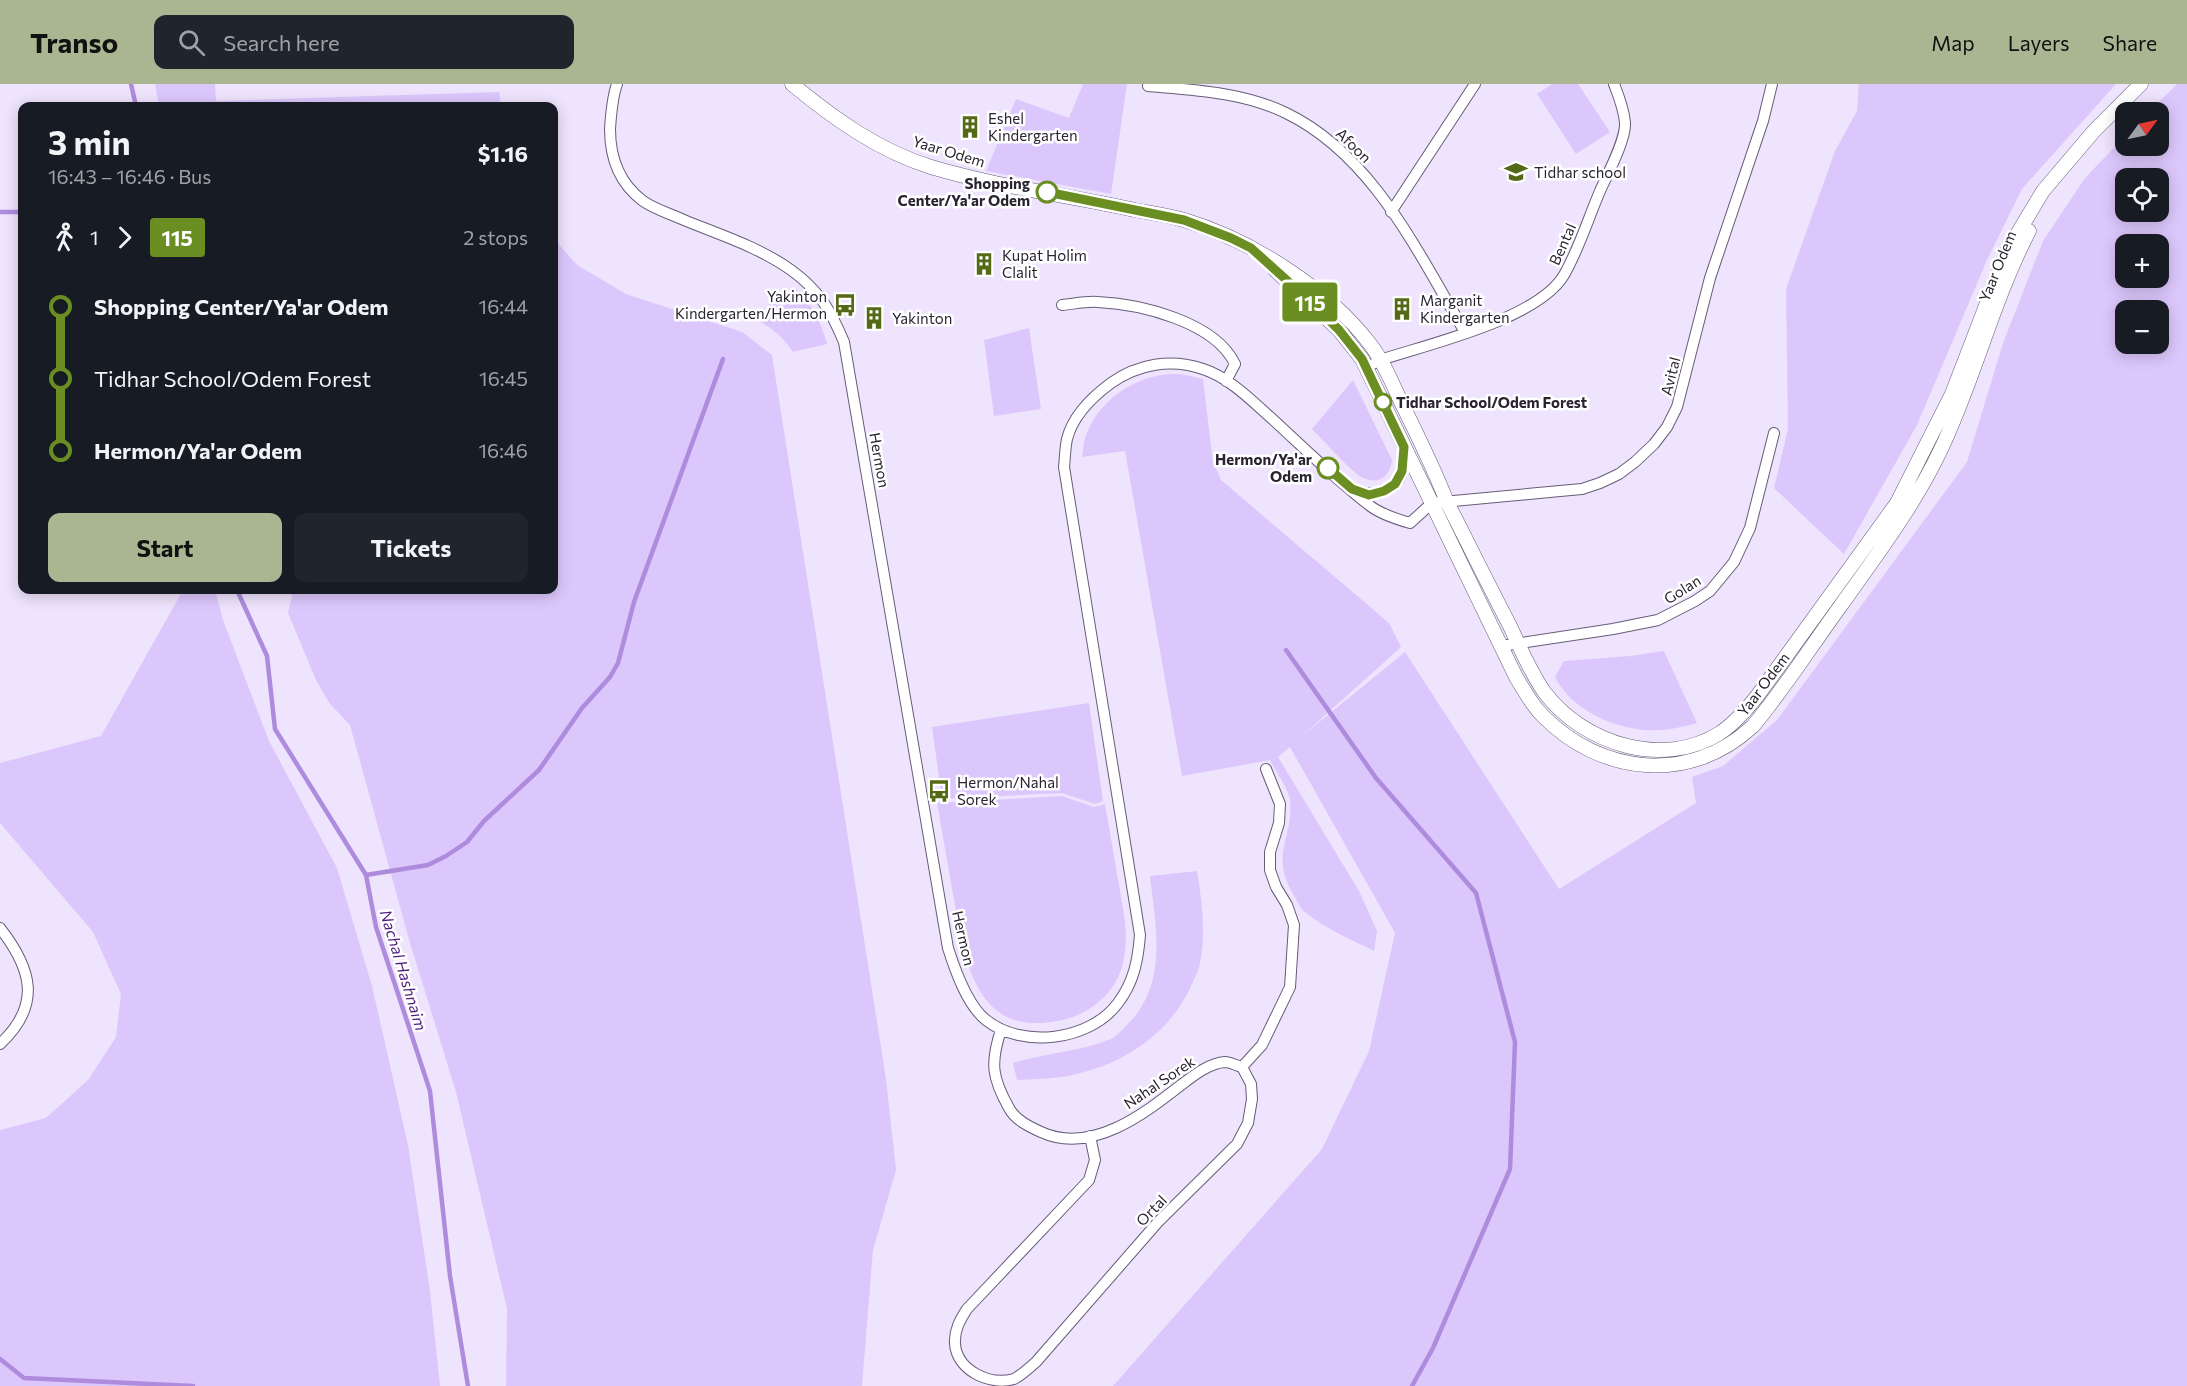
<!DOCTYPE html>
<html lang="en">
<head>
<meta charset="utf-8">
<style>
	body { margin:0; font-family:Commissioner,sans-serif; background:#20242c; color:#f1f3f6; height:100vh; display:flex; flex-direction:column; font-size:22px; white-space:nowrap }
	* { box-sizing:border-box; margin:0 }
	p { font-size:20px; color:#9ea1a6 }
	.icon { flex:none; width:33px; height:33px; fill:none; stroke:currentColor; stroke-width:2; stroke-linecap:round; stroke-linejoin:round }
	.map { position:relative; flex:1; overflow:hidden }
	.panel { position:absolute; left:18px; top:18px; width:540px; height:492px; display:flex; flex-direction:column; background:#171b24; border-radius:12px; box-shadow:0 3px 15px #0003 }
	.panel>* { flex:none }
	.badge { padding:0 12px; border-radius:4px; font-size:21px; line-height:39px }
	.needle { width:39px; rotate:57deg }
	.tools { position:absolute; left:2115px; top:18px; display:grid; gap:12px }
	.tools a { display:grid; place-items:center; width:54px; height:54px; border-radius:12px; background:#171b24; box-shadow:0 3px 15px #0003; font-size:30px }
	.map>.badge { position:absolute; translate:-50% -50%; box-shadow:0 0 0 3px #fff }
	.legs { display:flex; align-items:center; gap:9px; height:66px; padding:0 30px; font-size:20px }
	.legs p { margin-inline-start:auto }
	.summary { display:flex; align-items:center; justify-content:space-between; height:102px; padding:0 30px }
	h1 { font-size:33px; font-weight:700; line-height:45px }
	.action { display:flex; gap:12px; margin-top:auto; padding:12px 30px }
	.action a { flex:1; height:69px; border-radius:12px; background:#aab591; color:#111; font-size:24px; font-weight:700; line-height:69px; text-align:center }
	.action a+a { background:#20242c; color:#f1f3f6 }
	ul { padding:0 30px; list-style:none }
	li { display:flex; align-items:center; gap:21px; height:72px; font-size:22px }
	li i { display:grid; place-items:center; width:9px; height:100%; margin:0 8px; background:currentColor }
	li i::after { content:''; width:15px; height:15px; margin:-8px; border:4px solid; border-radius:50%; background:#171b24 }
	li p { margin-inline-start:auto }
	li:first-child i { background:linear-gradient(#0000 50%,currentColor 0) }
	li:last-child i { background:linear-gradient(currentColor 50%,#0000 0) }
	header { display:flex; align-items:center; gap:36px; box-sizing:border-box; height:84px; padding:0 30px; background:#aab591; color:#111 }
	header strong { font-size:28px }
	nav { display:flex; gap:33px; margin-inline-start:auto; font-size:21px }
	.search { width:420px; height:54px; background:#20242c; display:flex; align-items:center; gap:15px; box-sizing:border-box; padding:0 21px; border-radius:12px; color:#9ea1a6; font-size:22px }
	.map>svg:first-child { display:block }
	.green { fill:#dcc7fc; fill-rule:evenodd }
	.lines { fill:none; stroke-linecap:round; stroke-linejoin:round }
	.stream { stroke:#ae8bdc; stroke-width:4.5 }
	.minor-casing { stroke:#675c77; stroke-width:12 }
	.tertiary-casing { stroke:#675c77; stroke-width:15 }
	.minor { stroke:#fff; stroke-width:10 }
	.tertiary { stroke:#fff; stroke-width:14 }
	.line-1-casing { stroke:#fff; stroke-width:14 }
	.line-1 { stroke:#6b8e23; stroke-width:9 }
	.stop-1-dot { fill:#fff; stroke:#6b8e23; stroke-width:3 }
	.labels { text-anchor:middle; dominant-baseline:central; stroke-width:5; stroke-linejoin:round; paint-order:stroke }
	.poi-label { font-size:15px; fill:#292430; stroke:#fff; text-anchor:start }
	.street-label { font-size:15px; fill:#292430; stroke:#fff }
	.stop-label { font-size:15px; font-weight:bold; fill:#292430; stroke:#fff; text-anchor:end }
	.water-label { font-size:16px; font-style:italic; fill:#501f7e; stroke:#fff }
</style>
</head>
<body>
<header>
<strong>Transo</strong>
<div class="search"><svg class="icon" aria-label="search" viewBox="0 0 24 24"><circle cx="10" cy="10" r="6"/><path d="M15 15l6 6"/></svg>Search here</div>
<nav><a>Map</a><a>Layers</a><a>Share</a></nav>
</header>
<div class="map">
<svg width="2187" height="1302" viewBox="0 0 2187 1302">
	<rect width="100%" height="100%" fill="#eee4fd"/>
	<path class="green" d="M155 0H215L216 17 499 8 501 22H159Z
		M1083 0H1127L1111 110 986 87 1016 15 1069 34Z
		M1552 0H1578L1610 48 1576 70 1537 10Z
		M1859 0H2116L2022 105 1987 176 1917 341 1844 470 1774 404 1788 345 1786 205 1835 67 1857 27Z
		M2177 0H2187V1302H1113L1322 1065 1369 967 1395 849 1290 663 1278 673 1359 807 1377 847 1374 867C1352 856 1326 845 1306 829 1300 825 1297 816 1293 810 1269 769 1294 754 1290 716 1289 706 1275 686 1270 676L1182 692 1125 367 1082 373C1083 367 1083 360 1085 354 1097 317 1136 290 1175 290 1184 290 1194 293 1203 295L1213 378 1221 396 1389 539 1401 563 1302 652 1405 568 1559 805 1696 719 1692 693 1723 682 1777 636 1967 378 2003 259 2043 157 2085 94 2125 52 2126 62H2158V28H2149ZM2126 94H2158V128H2126ZM2126 160H2158V194H2126ZM2126 226H2158V260H2126Z
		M554 155 577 181 626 210 742 248 772 271 886 995 896 1086 873 1166 862 1302H506L507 1225 456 1008 410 859 350 641 330 620 316 596 288 529 292 512 288 506H554Z
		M796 205C812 221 821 237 827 260L793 268C783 254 775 246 760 238L772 215 784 222Z
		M1029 244 1041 325 994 332 984 256Z
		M1353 296 1392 376C1390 393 1378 402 1361 393 1349 385 1324 357 1312 345Z
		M183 506H215L223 536 269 657 337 784 372 902 408 1061 430 1207 440 1302H0V1046L46 1034 88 996 116 953 121 910 93 848 0 739V679L101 652Z
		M1664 567 1697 639C1677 645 1652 649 1631 644 1601 638 1569 621 1555 593L1564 577 1630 572Z
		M1089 619 1103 717 1095 720 1062 709 942 715 932 643Z
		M1062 712 1094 723 1105 720C1110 747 1114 774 1119 801 1123 825 1129 850 1124 874 1117 916 1078 939 1037 939 1022 939 1007 936 995 925 977 910 968 883 962 861L937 719Z
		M1197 787C1202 818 1206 848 1200 879 1199 886 1195 893 1192 900 1171 948 1126 979 1076 990 1057 995 1036 995 1017 996L1013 979C1045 969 1079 968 1111 955 1117 952 1123 945 1128 940 1168 899 1156 844 1150 792Z"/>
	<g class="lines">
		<path class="stream" d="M131 0 136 22
			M0 128H22
			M237 506 267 572 275 645 366 791 376 843 430 1007 450 1192 468 1302
			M1286 566 1376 694 1476 809 1515 958 1510 1085 1433 1264 1412 1302
			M366 791 428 781 446 772 467 758 484 737 539 686 582 624 610 593 618 579 634 518 723 275
			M0 1275 24 1294 193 1302"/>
		<g class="minor-casing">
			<path id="minor" d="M617 0C612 14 611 30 610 45 610 73 619 99 643 117 654 125 671 130 684 136 720 151 759 163 791 186 819 206 831 227 844 258L948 864C955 886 967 921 986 936 1022 965 1090 957 1118 919 1134 898 1138 876 1140 851L1064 383C1065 374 1065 364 1067 355 1073 331 1092 313 1111 299 1138 280 1171 274 1203 285 1228 293 1250 315 1269 332 1301 361 1335 395 1369 421 1380 430 1396 435 1410 439L1432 419 1560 407 1582 405 1600 399 1619 390 1635 378 1654 360 1667 343 1677 323 1710 194 1763 37 1772 0
				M1148 2C1194 6 1243 8 1286 29 1373 71 1418 169 1465 248
				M1391 128 1475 0
				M1062 221C1073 220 1086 217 1098 218 1141 220 1215 238 1235 280L1226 297
				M1366 284 1380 276C1429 260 1538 235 1564 191 1579 165 1588 135 1600 107 1607 91 1626 56 1625 39 1624 25 1619 13 1614 0
				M1357 407C1374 413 1395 408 1402 388 1404 381 1404 371 1404 363
				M1501 562 1613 545 1658 536 1695 517 1710 507 1734 478 1750 444 1774 349
				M0 844C32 885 42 921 0 960
				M1001 946C990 979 992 994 1009 1024 1015 1036 1030 1043 1041 1048 1091 1071 1144 1030 1181 1001 1193 992 1209 979 1225 978 1230 978 1237 982 1242 983
				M1242 983 1262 961 1290 903 1294 841 1287 821 1276 803 1270 786V768L1279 739 1280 720 1266 685
				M1090 1052 1095 1076 1089 1096 967 1225C960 1236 954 1246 955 1260 957 1286 989 1302 1014 1295 1022 1291 1029 1284 1036 1278L1158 1138 1237 1060 1248 1039 1252 1015 1251 1000 1242 983"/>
		</g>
		<g class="tertiary-casing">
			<path id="tertiary" d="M792 0C833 34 879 67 931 83 998 103 1067 111 1135 126 1151 129 1168 131 1184 136 1251 156 1327 204 1370 260 1384 278 1392 299 1402 320 1418 352 1434 385 1447 418 1468 459 1488 500 1509 540 1520 563 1530 588 1545 609 1584 660 1663 685 1720 649 1735 639 1747 625 1758 611L1897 419 1952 310 2007 167 2043 107 2094 47 2141 0
				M1275 186 1339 246 1362 275 1516 593C1524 606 1531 620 1542 631 1600 691 1690 701 1753 642 1784 605 1810 564 1839 524 1876 472 1915 421 1942 363 1975 293 1993 216 2029 147"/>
		</g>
		<use href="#minor" class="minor"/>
		<use href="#tertiary" class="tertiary"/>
	</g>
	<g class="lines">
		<g class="line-1-casing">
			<path id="line-1" d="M1047 108 1184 136 1231 154 1251 164 1312 219 1339 246 1362 275 1404 363 1402 387 1395 400 1384 407 1369 411 1352 405 1328 384"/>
		</g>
		<use href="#line-1" class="line-1"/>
	</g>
	<defs>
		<g id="building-bare" transform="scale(1.8)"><path d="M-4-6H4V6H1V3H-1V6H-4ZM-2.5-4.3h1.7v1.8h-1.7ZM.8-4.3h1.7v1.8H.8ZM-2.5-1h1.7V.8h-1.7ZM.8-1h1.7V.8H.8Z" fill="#546916" stroke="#fff" stroke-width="2.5" paint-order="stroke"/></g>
		<g id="school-bare" transform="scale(1.8)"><path d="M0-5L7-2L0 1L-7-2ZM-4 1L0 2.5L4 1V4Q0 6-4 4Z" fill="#546916" stroke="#fff" stroke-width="2.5" paint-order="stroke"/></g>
		<g id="bus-bare" transform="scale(1.8)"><path d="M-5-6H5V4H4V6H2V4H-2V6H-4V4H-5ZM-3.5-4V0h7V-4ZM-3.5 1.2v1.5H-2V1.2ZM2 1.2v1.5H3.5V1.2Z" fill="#546916" stroke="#fff" stroke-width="2.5" paint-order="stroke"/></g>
	</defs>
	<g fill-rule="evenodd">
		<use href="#building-bare" x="970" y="43"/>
		<use href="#school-bare" x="1516" y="88"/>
		<use href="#building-bare" x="984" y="180"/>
		<use href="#bus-bare" x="845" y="221"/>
		<use href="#building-bare" x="1402" y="225"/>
		<use href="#building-bare" x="874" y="234"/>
		<use href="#bus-bare" x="939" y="707"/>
	</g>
	<g class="stop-1-dot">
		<circle cx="1047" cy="108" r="10"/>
		<circle cx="1383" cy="318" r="8"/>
		<circle cx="1328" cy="384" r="10"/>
	</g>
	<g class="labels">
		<g class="poi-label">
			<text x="988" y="34">Eshel<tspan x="988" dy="17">Kindergarten</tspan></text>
			<text x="1534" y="88">Tidhar school</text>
			<text x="1002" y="171">Kupat Holim<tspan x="1002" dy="17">Clalit</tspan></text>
			<text x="827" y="212" text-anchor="end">Yakinton<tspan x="827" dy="17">Kindergarten/Hermon</tspan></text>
			<text x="1420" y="216">Marganit<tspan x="1420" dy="17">Kindergarten</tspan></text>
			<text x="892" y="234">Yakinton</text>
			<text x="957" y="698">Hermon/Nahal<tspan x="957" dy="17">Sorek</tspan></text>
		</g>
		<g class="street-label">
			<text transform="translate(1354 61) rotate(44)">Afoon</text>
			<text transform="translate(949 67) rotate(17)">Yaar Odem</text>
			<text transform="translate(1562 160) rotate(-66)">Bental</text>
			<text transform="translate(1997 182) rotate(-68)">Yaar Odem</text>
			<text transform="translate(1670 292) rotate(-76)">Avital</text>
			<text transform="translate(880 376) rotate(80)">Hermon</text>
			<text transform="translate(1682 505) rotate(-32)">Golan</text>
			<text transform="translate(1763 600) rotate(-53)">Yaar Odem</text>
			<text transform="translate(964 854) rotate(77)">Hermon</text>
			<text transform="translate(1159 998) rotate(-34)">Nahal Sorek</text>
			<text transform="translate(1151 1126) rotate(-46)">Ortal</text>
		</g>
		<g class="stop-label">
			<text x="1030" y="99">Shopping<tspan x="1030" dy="17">Center/Ya'ar Odem</tspan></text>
			<text x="1396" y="318" text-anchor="start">Tidhar School/Odem Forest</text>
			<text x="1312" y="375">Hermon/Ya'ar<tspan x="1312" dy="17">Odem</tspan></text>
		</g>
		<g class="water-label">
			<text transform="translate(404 886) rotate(73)">Nachal Hashnaim</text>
		</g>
	</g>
</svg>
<div class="tools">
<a><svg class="needle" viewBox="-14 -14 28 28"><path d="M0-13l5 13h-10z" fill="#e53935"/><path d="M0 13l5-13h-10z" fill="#9ea1a6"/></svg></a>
<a><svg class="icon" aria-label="locate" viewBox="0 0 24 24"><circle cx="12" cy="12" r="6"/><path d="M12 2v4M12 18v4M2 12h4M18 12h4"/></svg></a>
<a>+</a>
<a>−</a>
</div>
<b class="badge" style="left:1310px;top:218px;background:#6b8e23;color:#fff">115</b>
<section class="panel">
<div class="summary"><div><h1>3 min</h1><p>16:43 – 16:46 · Bus</p></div><b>$1.16</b></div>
<div class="legs"><svg class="icon" aria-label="walk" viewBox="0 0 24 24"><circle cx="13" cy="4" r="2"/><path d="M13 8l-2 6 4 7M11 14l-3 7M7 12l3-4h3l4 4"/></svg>1<svg class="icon" aria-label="forward" viewBox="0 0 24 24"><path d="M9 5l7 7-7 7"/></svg><b class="badge" style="background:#6b8e23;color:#fff">115</b><p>2 stops</p></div>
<ul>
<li><i style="color:#6b8e23"></i><b>Shopping Center/Ya'ar Odem</b><p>16:44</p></li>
<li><i style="color:#6b8e23"></i><span>Tidhar School/Odem Forest</span><p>16:45</p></li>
<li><i style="color:#6b8e23"></i><b>Hermon/Ya'ar Odem</b><p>16:46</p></li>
</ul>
<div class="action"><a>Start</a><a>Tickets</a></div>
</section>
</div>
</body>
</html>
